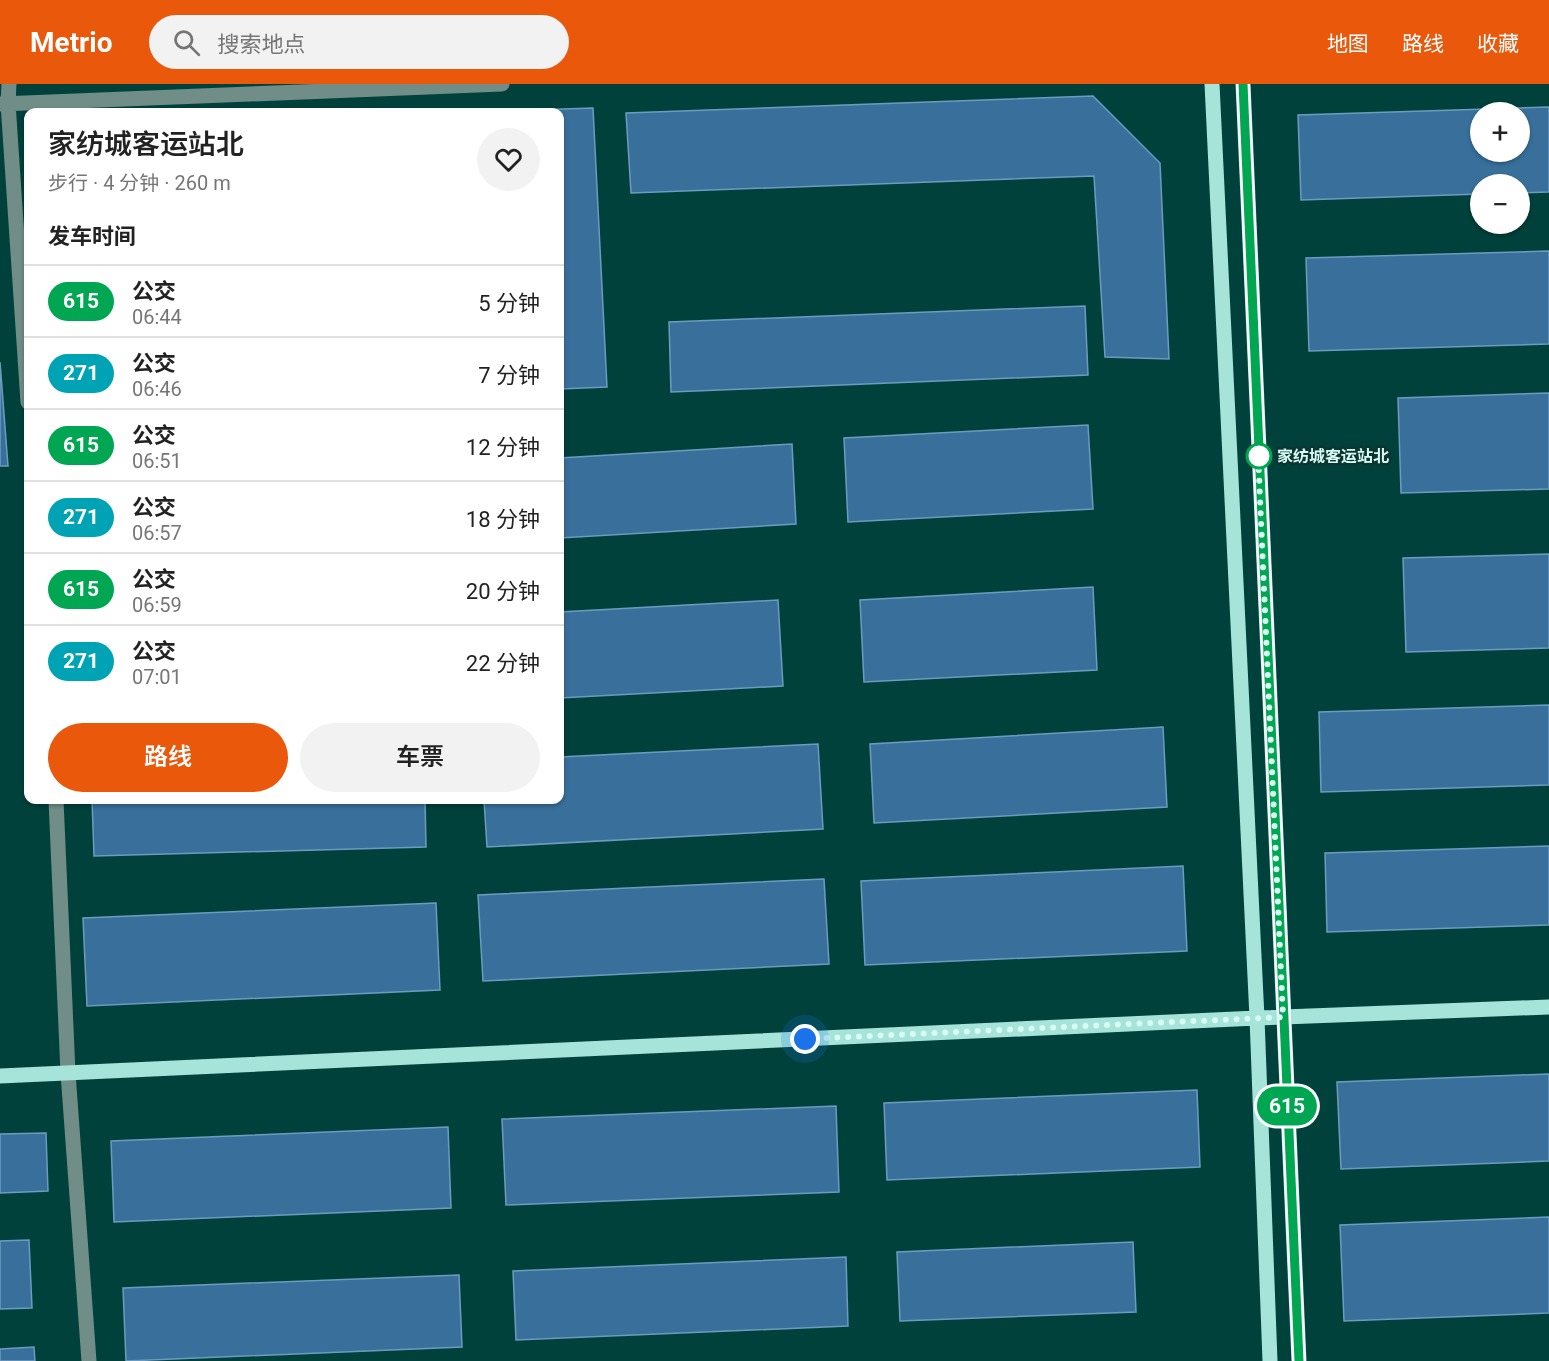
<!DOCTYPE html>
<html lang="zh">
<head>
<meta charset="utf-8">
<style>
	body { margin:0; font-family:Roboto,"Noto Sans SC",sans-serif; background:#f2f2f2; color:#222; height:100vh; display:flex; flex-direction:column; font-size:22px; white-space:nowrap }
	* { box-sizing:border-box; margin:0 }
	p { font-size:20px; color:#767676 }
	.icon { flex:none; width:33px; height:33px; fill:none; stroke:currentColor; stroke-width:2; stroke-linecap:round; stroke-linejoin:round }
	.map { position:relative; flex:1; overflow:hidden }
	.side { position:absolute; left:24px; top:24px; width:540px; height:696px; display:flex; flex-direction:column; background:#fff; border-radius:12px; box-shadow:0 2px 4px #0004 }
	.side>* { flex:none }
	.badge { padding:0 12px; border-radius:20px; font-size:21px; line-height:39px }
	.fabs { position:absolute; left:1470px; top:18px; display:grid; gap:12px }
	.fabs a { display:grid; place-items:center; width:60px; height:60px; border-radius:50%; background:#fff; box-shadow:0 2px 4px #0004; font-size:30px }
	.you { position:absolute; width:30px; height:30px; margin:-15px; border:4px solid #fff; border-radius:50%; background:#1a73e8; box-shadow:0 0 0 9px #1a73e833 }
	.map>.badge { position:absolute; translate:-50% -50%; box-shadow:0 0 0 3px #fff }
	h2 { padding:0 24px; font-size:22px; line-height:54px }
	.round { display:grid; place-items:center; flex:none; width:63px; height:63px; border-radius:32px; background:#f2f2f2 }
	.headline { display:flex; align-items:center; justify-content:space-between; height:102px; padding:0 24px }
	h1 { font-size:28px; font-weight:600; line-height:45px }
	.button { display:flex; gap:12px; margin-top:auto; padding:12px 24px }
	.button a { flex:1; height:69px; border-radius:36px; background:#ea580c; color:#fff; font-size:24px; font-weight:600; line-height:69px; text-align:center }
	.button a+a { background:#f2f2f2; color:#222 }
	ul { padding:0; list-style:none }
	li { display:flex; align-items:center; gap:18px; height:72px; padding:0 24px; border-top:2px solid #e0e0e0 }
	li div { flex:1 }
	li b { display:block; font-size:22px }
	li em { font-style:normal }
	li .badge { min-width:66px; font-weight:700; text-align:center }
	header { display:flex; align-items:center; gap:36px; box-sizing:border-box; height:84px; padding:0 30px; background:#ea580c; color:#fff }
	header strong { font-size:28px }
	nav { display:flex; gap:33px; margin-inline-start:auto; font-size:21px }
	.search { width:420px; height:54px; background:#f2f2f2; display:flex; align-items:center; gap:15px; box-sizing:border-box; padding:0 21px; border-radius:33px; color:#767676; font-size:22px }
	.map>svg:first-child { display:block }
	.building { fill:#38709b; stroke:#6d9bc0; stroke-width:1.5; fill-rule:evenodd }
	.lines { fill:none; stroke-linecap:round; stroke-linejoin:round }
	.minor { stroke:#708d88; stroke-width:15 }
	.major { stroke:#a6e3d9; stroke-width:15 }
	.line-casing { stroke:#fff; stroke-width:14 }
	.line { stroke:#00a651; stroke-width:9 }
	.walk { stroke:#d8fbf5; stroke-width:6; stroke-dasharray:0 10.8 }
	.stop-dot { fill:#fff; stroke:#00a651; stroke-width:3 }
	.labels { text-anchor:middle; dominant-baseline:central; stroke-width:5; stroke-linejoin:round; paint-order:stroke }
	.stop-label { font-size:16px; font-weight:bold; fill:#d8fbf5; stroke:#0c3430; text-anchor:start }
</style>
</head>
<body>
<header>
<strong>Metrio</strong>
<div class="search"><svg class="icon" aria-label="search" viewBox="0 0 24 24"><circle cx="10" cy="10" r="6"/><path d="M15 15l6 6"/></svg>搜索地点</div>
<nav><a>地图</a><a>路线</a><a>收藏</a></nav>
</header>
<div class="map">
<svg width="1549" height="1277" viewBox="0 0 1549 1277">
	<rect width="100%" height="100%" fill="#00413b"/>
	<path class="building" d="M1093 12 1160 79 1169 275 1105 273 1094 92 631 109 626 29Z
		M1549 23V108L1520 109V100H1480V110L1301 116 1298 31ZM1480 28H1520V68H1480Z
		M593 24 607 303 560 305V28H473Z
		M1549 167V260L1309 267 1306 174Z
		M1085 222 1088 291 671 308 669 238Z
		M0 278 8 382H0Z
		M1549 309V405L1401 409 1398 314Z
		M1088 341 1093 425 848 438 844 354Z
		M792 360 796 440 560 454V374Z
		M1549 470V564L1406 568 1403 474Z
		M1093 503 1097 586 864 598 860 516Z
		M778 516 783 602 560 614V528Z
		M1549 621V701L1321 708 1319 628Z
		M1163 643 1167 723 874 739 870 660Z
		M818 660 823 745 487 763 484 716H560V673Z
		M92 716H425L426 763 94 772Z
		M1549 762V841L1327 848 1325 769Z
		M1183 782 1187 867 865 881 861 797Z
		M824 795 829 880 483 897 478 811Z
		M436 819 440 906 87 922 83 834Z
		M1549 990V1077L1341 1085 1337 998Z
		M1197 1006 1200 1083 887 1096 884 1019Z
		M836 1022 839 1108 506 1121 502 1035Z
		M448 1043 451 1124 114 1138 111 1057Z
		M46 1049 48 1107 0 1109V1050Z
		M1549 1133V1229L1344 1237 1340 1141Z
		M29 1156 32 1224 0 1225V1157Z
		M1133 1158 1136 1228 900 1237 897 1168Z
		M846 1173 848 1242 516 1256 513 1187Z
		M459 1191 462 1263 126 1277 123 1204Z
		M34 1263 35 1277H0V1265Z"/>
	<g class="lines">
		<path class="minor" d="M9 0 8 19 28 318
			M0 20 502 0
			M56 716 68 989 89 1277"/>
		<path class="major" d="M1212 0 1257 934 1270 1277
			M1243 0 1299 1277
			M0 992 1257 934 1549 923"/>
	</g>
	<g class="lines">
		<g class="line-casing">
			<path id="line" d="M1243 0 1299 1277"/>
		</g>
		<use href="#line" class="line"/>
		<path class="walk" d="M805 955 1283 933 1258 369 1259 372"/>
	</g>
	<circle class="stop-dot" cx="1259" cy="372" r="12"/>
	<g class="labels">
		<g class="stop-label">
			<text x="1277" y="372">家纺城客运站北</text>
		</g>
	</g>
</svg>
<div class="fabs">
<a>+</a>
<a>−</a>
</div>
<div class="you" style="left:805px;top:955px"></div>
<b class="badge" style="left:1287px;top:1022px;background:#00a651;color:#fff">615</b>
<section class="side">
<div class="headline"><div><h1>家纺城客运站北</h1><p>步行 · 4 分钟 · 260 m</p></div><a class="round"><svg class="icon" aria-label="heart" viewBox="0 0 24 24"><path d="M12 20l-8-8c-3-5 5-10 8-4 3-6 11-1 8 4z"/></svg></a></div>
<h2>发车时间</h2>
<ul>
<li><span class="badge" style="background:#00a651;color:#fff">615</span><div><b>公交</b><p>06:44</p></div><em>5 分钟</em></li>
<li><span class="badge" style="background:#00a3b4;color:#fff">271</span><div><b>公交</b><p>06:46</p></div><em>7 分钟</em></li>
<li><span class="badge" style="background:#00a651;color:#fff">615</span><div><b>公交</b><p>06:51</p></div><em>12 分钟</em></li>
<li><span class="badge" style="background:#00a3b4;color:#fff">271</span><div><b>公交</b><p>06:57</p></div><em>18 分钟</em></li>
<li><span class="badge" style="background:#00a651;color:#fff">615</span><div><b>公交</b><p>06:59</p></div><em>20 分钟</em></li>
<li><span class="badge" style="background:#00a3b4;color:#fff">271</span><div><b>公交</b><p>07:01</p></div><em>22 分钟</em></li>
</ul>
<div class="button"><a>路线</a><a>车票</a></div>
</section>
</div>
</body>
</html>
